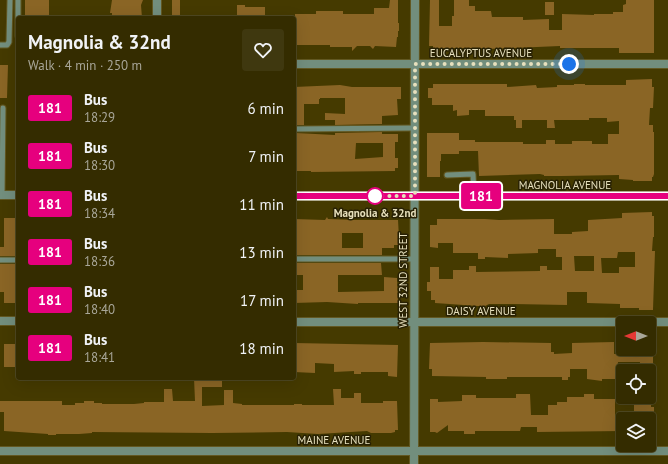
<!DOCTYPE html>
<html lang="en">
<head>
<meta charset="utf-8">
<style>
	body { margin:0; font-family:"PT Sans",sans-serif; background:#3f380f; color:#f1f3f6; height:100vh; display:flex; flex-direction:column; font-size:15px; white-space:nowrap }
	* { box-sizing:border-box; margin:0 }
	p { font-size:13px; color:#a9a799 }
	.icon { flex:none; width:22px; height:22px; fill:none; stroke:currentColor; stroke-width:2; stroke-linecap:round; stroke-linejoin:round }
	.map { position:relative; flex:1; overflow:hidden }
	.panel { position:absolute; left:16px; top:16px; width:280px; height:364px; display:flex; flex-direction:column; background:#342c00; border-radius:4px; box-shadow:0 4px 16px #0002,0 0 0 1px #4e4822 }
	.panel>* { flex:none }
	.badge { padding:0 8px; border-radius:3px; font-size:14px; line-height:26px }
	.needle { width:26px; rotate:270deg }
	.controls { position:absolute; left:616px; top:316px; display:grid; gap:8px }
	.controls a { display:grid; place-items:center; width:40px; height:40px; border-radius:4px; background:#342c00; box-shadow:0 4px 16px #0002,0 0 0 1px #4e4822; font-size:20px }
	.you { position:absolute; width:20px; height:20px; margin:-10px; border:3px solid #fff; border-radius:50%; background:#1a73e8; box-shadow:0 0 0 6px #1a73e833 }
	.map>.badge { position:absolute; translate:-50% -50%; box-shadow:0 0 0 2px #fff }
	.round { display:grid; place-items:center; flex:none; width:42px; height:42px; border-radius:4px; background:#3f380f }
	.headline { display:flex; align-items:center; justify-content:space-between; height:68px; padding:0 12px }
	h1 { font-size:19px; font-weight:800; line-height:30px }
	ul { padding:0; list-style:none }
	li { display:flex; align-items:center; gap:12px; height:48px; padding:0 12px }
	li div { flex:1 }
	li b { display:block; font-size:15px }
	li em { font-style:normal }
	li .badge { min-width:44px; font-weight:700; text-align:center }
	.map>svg:first-child { display:block }
	.building { fill:#8a6525; fill-rule:evenodd }
	.lines { fill:none; stroke-linecap:round; stroke-linejoin:round }
	.service-casing { stroke:#625822; stroke-width:7 }
	.minor-casing { stroke:#625822; stroke-width:10 }
	.tertiary-casing { stroke:#625822; stroke-width:10 }
	.service { stroke:#728e7d; stroke-width:5 }
	.minor { stroke:#728e7d; stroke-width:8 }
	.tertiary { stroke:#728e7d; stroke-width:8 }
	.line-casing { stroke:#fff; stroke-width:9 }
	.line { stroke:#e6007e; stroke-width:6 }
	.walk { stroke:#e7e0bd; stroke-width:4; stroke-dasharray:0 7.2 }
	.stop-dot { fill:#fff; stroke:#e6007e; stroke-width:2 }
	.labels { text-anchor:middle; dominant-baseline:central; stroke-width:3; stroke-linejoin:round; paint-order:stroke }
	.street-label { font-size:11px; fill:#e7e0bd; stroke:#282104 }
	.stop-label { font-size:11px; font-weight:bold; fill:#e7e0bd; stroke:#282104 }
</style>
</head>
<body>
<div class="map">
<svg width="668" height="464" viewBox="0 0 668 464">
	<rect width="100%" height="100%" fill="#453a00"/>
	<path class="building" d="M25 0H49V18H25Z
		M112 0H143L141 5 142 18H112V13H110Z
		M172 0H180V18H172Z
		M390 0H398V23H399V31H398V37H397L396 47 375 46 373 49 370 46H357L352 51V47H330V45H294V17H295V14H316V11H343V14H374V8H389Z
		M430 0H439V26H452V16H454V0H469V6H475V11H491L492 17H523V20L549 19V30H562V14L594 15V14H613V12H623V5L626 4V0H654V53H619V48H560V46L487 49 480 48H433V46H429Z
		M545 2H554V15H545Z
		M237 5H245V7H265V18H237Z
		M0 65H8L7 98H0Z
		M652 79V87H654L653 108H650L649 125H653V132H654V174L653 177H652V181H633V180L619 179V175L562 176H544V175L540 174 479 176 478 151H459V154H441V161H440V177H427V133H459V140H475V142H523V144H546V140H555V144H572V141H592V144H608V134H619V121L607 122V118H589V120H554L555 128H547V120H522V128H516V120H514V116H485V110H469V115L457 116V110L453 111V105H432V98H428V88H433V84H507V87L536 85 537 88 557 87V85H574V84H585V85H626V80Z
		M340 85 352 87H401V99H397L398 115 382 116V124L335 125V120H325V113L345 114V98H320V99H319V104H304V125H296V109H294V87Z
		M382 132V134H398V142H395V158H398V168H395V171L311 172V171H294V155H296V133L335 135V133ZM356 143H383V157L355 159Z
		M652 212V216H654V237H653L652 251H655L653 310H639V308H620V304L587 303V292H567V305L513 304H489L485 306H478L435 303V300H431V291H427V282H430V267H439V279H453V270H469V266H476V272L540 271V266H547V270H562V257H556V249H538V253L508 254V258L485 257V259H478V253H453V243H438V248L430 247V225H437V219H485L499 220 554 219V234H572V232L588 231V220L622 218V213ZM618 252H635V267H619V273H602L601 258H617ZM574 256H594V271H575Z
		M327 217 328 219 354 220H398L399 238H398V245H394V248H382V255H294V219L325 220ZM342 233H363V248H342Z
		M4 218H18V256H0V247H4Z
		M294 263H381L382 275H338V292L384 291V277L397 278 398 303H358V304L327 302 294 303V290H303V275H294Z
		M0 264H18V275H16L17 302 15 303H4V292H0Z
		M483 342 551 343V352H554V354L572 353V343L614 342V354H636V349H653V370L639 369 640 362H618L617 379H602V381L587 379V369H570V377H568V380H562V377H507V379H486V377L432 376V369H429L430 343Z
		M294 343 398 345 397 377 388 376V372H361V374H354V371L334 372V364L315 363V373L294 372Z
		M4 344H18V367H4Z
		M194 378H222V387H202V406L224 405V390H233V403L242 404V405H294V404H302V405H334L333 389H341V398H354V393H361V403H383V401H397L398 430H395V432L391 433H371L367 431 318 434 287 432 212 433 92 432V433L79 434H56V435H48V434L4 431V412H0V401H62V405H75V403H84V401H94V403H102V404H134L144 403V402H164V389H172L173 401H195Z
		M516 394H530L531 415H548V405H557V402H567V397H584V394H594V399H615V424H623V431L537 432V427H521L520 431H475V434H464V431H448V425L437 433 435 432H430V399H438V402L462 401V395H476V398H516Z
		M631 397H651V407H654V416H652V419H634V404H631Z"/>
	<g class="lines">
		<g class="service-casing">
			<path id="service" d="M18 0V36
				M0 45H7L9 42 10 0
				M294 129 415 128
				M447 175 473 174 474 196
				M2 195 3 108
				M294 259H414
				M0 260H18"/>
		</g>
		<g class="minor-casing">
			<path id="minor" d="M157 18V0
				M294 64H668
				M0 321H18
				M294 322H668
				M0 451H668
				M414 464 415 0"/>
		</g>
		<g class="tertiary-casing">
			<path id="tertiary" d="M0 195H18
				M294 196H668"/>
		</g>
		<use href="#service" class="service"/>
		<use href="#minor" class="minor"/>
		<use href="#tertiary" class="tertiary"/>
	</g>
	<g class="lines">
		<g class="line-casing">
			<path id="line" d="M294 196H668"/>
		</g>
		<use href="#line" class="line"/>
		<path class="walk" d="M375 196H415V64H569"/>
	</g>
	<circle class="stop-dot" cx="375" cy="196" r="8"/>
	<g class="labels">
		<g class="street-label">
			<text x="481" y="53">EUCALYPTUS AVENUE</text>
			<text x="565" y="185">MAGNOLIA AVENUE</text>
			<text transform="translate(403 280) rotate(-90)">WEST 32ND STREET</text>
			<text x="481" y="311">DAISY AVENUE</text>
			<text x="334" y="440">MAINE AVENUE</text>
		</g>
		<g class="stop-label">
			<text x="375" y="213">Magnolia &amp; 32nd</text>
		</g>
	</g>
</svg>
<div class="controls">
<a><svg class="needle" viewBox="-14 -14 28 28"><path d="M0-13l5 13h-10z" fill="#e53935"/><path d="M0 13l5-13h-10z" fill="#a9a799"/></svg></a>
<a><svg class="icon" aria-label="locate" viewBox="0 0 24 24"><circle cx="12" cy="12" r="6"/><path d="M12 2v4M12 18v4M2 12h4M18 12h4"/></svg></a>
<a><svg class="icon" aria-label="layers" viewBox="0 0 24 24"><path d="M12 4l9 5-9 5-9-5zM3 14l9 5 9-5"/></svg></a>
</div>
<div class="you" style="left:569px;top:64px"></div>
<b class="badge" style="left:481px;top:196px;background:#e6007e;color:#fff">181</b>
<section class="panel">
<div class="headline"><div><h1>Magnolia &amp; 32nd</h1><p>Walk · 4 min · 250 m</p></div><a class="round"><svg class="icon" aria-label="heart" viewBox="0 0 24 24"><path d="M12 20l-8-8c-3-5 5-10 8-4 3-6 11-1 8 4z"/></svg></a></div>
<ul>
<li><span class="badge" style="background:#e6007e;color:#fff">181</span><div><b>Bus</b><p>18:29</p></div><em>6 min</em></li>
<li><span class="badge" style="background:#e6007e;color:#fff">181</span><div><b>Bus</b><p>18:30</p></div><em>7 min</em></li>
<li><span class="badge" style="background:#e6007e;color:#fff">181</span><div><b>Bus</b><p>18:34</p></div><em>11 min</em></li>
<li><span class="badge" style="background:#e6007e;color:#fff">181</span><div><b>Bus</b><p>18:36</p></div><em>13 min</em></li>
<li><span class="badge" style="background:#e6007e;color:#fff">181</span><div><b>Bus</b><p>18:40</p></div><em>17 min</em></li>
<li><span class="badge" style="background:#e6007e;color:#fff">181</span><div><b>Bus</b><p>18:41</p></div><em>18 min</em></li>
</ul>
</section>
</div>
</body>
</html>
